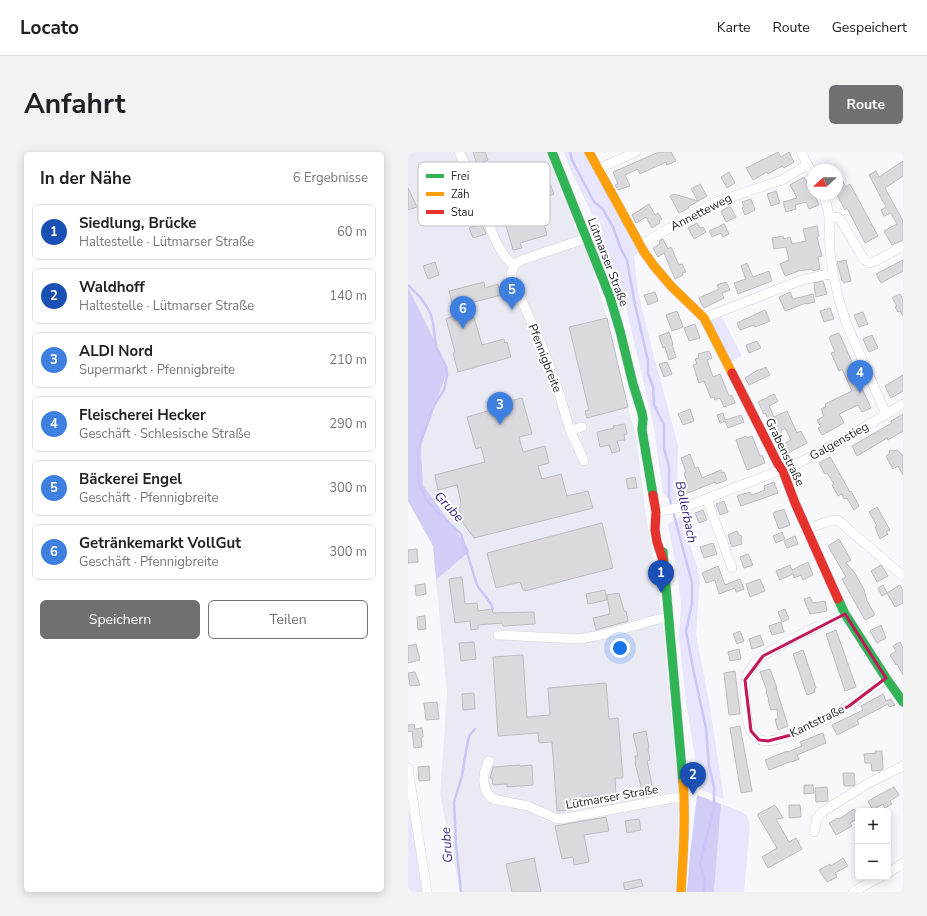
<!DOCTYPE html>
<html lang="de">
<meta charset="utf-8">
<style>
body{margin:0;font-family:"Nunito Sans",sans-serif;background:#f2f2f2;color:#202124}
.controls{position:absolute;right:12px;bottom:12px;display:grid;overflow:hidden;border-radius:6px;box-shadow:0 2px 10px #0003}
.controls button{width:36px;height:36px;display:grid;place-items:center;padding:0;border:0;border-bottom:1px solid #e0e0e0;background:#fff;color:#202124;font:20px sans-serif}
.compass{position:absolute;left:399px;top:12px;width:36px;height:36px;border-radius:50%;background:#fff;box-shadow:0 2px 10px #0003;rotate:249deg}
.you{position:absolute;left:212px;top:496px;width:14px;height:14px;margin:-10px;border:3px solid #fff;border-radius:50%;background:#1a73e8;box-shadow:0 0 0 6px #1a73e833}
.badge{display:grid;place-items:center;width:26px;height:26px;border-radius:50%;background:#707073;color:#fff;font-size:13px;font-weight:700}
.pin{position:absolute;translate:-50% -33px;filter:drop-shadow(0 1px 2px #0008)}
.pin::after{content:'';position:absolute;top:21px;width:14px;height:12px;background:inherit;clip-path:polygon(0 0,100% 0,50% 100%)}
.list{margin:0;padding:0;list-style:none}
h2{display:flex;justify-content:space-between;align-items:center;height:52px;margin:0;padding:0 16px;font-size:17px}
h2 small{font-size:13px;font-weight:400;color:#757577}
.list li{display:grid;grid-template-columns:26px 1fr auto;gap:12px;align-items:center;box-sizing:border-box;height:56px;margin:0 8px 8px;padding:0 8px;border:1px solid #e0e0e0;border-radius:6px}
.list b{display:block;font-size:15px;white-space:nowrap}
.list p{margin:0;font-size:13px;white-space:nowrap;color:#757577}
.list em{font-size:13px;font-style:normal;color:#757577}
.actions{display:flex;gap:8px;padding:12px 16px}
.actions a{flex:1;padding:9px 0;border:1px solid #707073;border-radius:6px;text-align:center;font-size:14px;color:#707073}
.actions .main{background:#707073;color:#fff}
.map{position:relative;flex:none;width:495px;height:740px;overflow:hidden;border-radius:6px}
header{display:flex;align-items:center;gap:24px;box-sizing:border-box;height:56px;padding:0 20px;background:#fff;border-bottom:1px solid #e0e0e0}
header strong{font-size:19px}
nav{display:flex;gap:22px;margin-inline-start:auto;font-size:14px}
.intro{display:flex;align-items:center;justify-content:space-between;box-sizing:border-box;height:96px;padding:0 24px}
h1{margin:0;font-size:28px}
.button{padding:10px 18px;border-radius:6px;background:#707073;color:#fff;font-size:14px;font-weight:700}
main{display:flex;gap:24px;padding:0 24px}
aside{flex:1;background:#fff;border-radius:6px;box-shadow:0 2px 10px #0003}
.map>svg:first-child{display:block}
.built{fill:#eaeaf5}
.green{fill:#e7e6fc}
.forest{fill:#d0cef6}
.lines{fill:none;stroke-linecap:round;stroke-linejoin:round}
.stream{stroke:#c9c6f8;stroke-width:2.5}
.building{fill:#dadade;stroke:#bcbcbf}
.street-casing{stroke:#d4d4d8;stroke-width:10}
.fast-casing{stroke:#d4d4d8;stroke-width:10}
.slow-casing{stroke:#d4d4d8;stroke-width:10}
.jam-casing{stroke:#d4d4d8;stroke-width:10}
.street{stroke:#fefeff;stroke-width:9}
.fast{stroke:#30b455;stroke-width:9}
.slow{stroke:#ff9f0a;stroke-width:9}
.jam{stroke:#e5322d;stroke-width:9}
.marked{fill:none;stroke:#c2185b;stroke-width:3;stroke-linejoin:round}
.labels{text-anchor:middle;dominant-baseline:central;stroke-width:4;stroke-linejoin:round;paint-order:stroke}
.street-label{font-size:12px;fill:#262629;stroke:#fff}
.water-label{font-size:13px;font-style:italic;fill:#351d7f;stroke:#fff}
.key{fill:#fff;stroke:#bebebf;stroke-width:1}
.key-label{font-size:11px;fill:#262629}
</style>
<header>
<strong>Locato</strong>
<nav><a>Karte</a><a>Route</a><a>Gespeichert</a></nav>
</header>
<div class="intro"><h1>Anfahrt</h1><a class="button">Route</a></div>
<main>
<aside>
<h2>In der Nähe<small>6 Ergebnisse</small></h2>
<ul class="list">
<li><span class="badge" style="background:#1a4fb4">1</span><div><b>Siedlung, Brücke</b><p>Haltestelle · Lütmarser Straße</p></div><em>60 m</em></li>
<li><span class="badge" style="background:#1a4fb4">2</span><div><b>Waldhoff</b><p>Haltestelle · Lütmarser Straße</p></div><em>140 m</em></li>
<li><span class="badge" style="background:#3f7fe0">3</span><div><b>ALDI Nord</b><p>Supermarkt · Pfennigbreite</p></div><em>210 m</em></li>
<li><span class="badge" style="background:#3f7fe0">4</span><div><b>Fleischerei Hecker</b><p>Geschäft · Schlesische Straße</p></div><em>290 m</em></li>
<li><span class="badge" style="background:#3f7fe0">5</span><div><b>Bäckerei Engel</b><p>Geschäft · Pfennigbreite</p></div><em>300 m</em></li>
<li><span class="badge" style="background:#3f7fe0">6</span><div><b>Getränkemarkt VollGut</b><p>Geschäft · Pfennigbreite</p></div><em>300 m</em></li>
</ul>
<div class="actions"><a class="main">Speichern</a><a>Teilen</a></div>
</aside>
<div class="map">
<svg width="495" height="740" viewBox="0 0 495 740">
<rect width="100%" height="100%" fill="#f8f8fc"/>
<path class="built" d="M0 0H138L165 70 183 110 199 166 222 263 228 283 238 363 254 462 271 646 268 740H52L32 643 39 541 28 428 62 399 15 333 13 294 40 216 0 135Z"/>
<path class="green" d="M156 0H179L230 100 226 104 230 140 244 197 270 293 269 339 271 350C263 351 260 347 255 341L245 271 217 151 206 116 186 66 163 19Z
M313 163 334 204 322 210 300 169Z
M274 363 292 427 288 483 301 549 316 647 292 637 278 550 271 484 273 452 270 427 260 372Z
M313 652 334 660 339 663 342 674 336 740H306Z
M0 657 14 709 17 740H0Z"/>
<path class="forest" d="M0 135 40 216 13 294 15 333 62 399 28 428 25 394 0 349Z
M289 643 313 652 306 740H279L282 702Z"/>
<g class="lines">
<path class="stream" d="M162 0 164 8 186 50 194 56 205 75 213 97 219 108 226 148 240 209V222L245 234 246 253 256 273V297L261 314V344L284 431V451L278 479 286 521 298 576 301 614 306 635V656L292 711 297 732 296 740
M0 133 12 145 19 155 23 163 25 171 28 195 38 215 39 223 36 238 25 255 10 298 11 331 17 346 30 361 53 382 69 433C74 442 82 447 85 457
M53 740 48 692 46 650 54 624 58 599 61 584 67 577"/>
</g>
<path class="building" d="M65 0H77L80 8 69 12Z
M251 0H263L268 9 259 13 258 10 232 22 230 17 217 23 222 34 210 38 207 33 210 32 205 20Z
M370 0 373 5 381 0 386 10 376 16 374 14 360 22 359 20 345 28 338 16Z
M495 9V24L477 36 495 69V88L484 93 476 79 489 72 483 61 476 64 473 58 478 55 461 23 468 19 471 25Z
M429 19 438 35 442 32 470 84 457 91 439 56 437 58 429 43Z
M321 20 327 31 319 36 313 25Z
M138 21 146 42 129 49 139 83 112 91 114 96 105 98 97 70 106 67 95 38Z
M396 25 406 42 411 53 401 57 398 50 387 53 388 57 378 60 375 50 389 46 382 33Z
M292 32 299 44 280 55 281 56 271 61 262 44 266 42 290 49 283 37Z
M0 36 9 55 0 58Z
M368 39 372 51 363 54 359 42Z
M343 47 347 58 337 63 334 56 336 55 334 50Z
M241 52 247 63 250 61 254 67 251 69 252 71 244 76 238 65 228 71 224 63Z
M322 54 328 65 318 70 313 59Z
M289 71 292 76 295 75 298 80 286 87 280 76Z
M74 72 78 82 65 86 61 76Z
M316 72 321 82 315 85 313 81 304 85 301 79Z
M409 74 411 84 409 85 414 104 410 105 412 117 405 119 404 117 398 118 390 119 377 124 372 112 381 108 378 95 366 97 364 86 375 84 376 87 382 85 384 92 398 89 395 77Z
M255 87 260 97 263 95 266 101V102L271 113 274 112 278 120 274 121 275 123 267 127 256 101 250 105 245 96 252 92 251 89Z
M438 108 443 129 436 131 435 129H434L429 110Z
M495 108V119L473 131 468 122Z
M27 110 31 123 20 127 15 114Z
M339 111 345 125 361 119 364 129 330 142 326 131 338 127 333 114Z
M415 129 419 142 408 145 406 135H407L406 131Z
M76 130 77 136 90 132 93 143 59 152 63 166 66 165 74 193 96 187 97 191 99 190 103 205 50 220 45 201 47 200 38 167 47 163 41 139Z
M318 130 322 138 314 141 316 146 296 156 294 153 291 146 311 137 309 133Z
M247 140 250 149 240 153 236 143Z
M382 140 385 147 405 142 407 150 398 152V151L377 159 371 145Z
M492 142 495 148V164L492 159 490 160 487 155 489 154 484 146Z
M422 156 426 167 416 170 412 159Z
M357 158 362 169 347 175 346 173 332 178 329 171Z
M269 159 275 175 264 179 258 163Z
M455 160 460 172 451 175 446 163Z
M199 166 220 255 179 266 177 259 181 258 161 175Z
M287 172 292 186 281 189 276 176Z
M261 180 265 192 264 193 268 205 261 208 257 195 255 196 251 184Z
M431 181 445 212 444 213 446 217H445L463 256 454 260 450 253 431 262 436 271 414 283 410 276 413 275 409 268 416 264 413 257 418 255 417 252 444 239 434 217 431 219 423 201 427 200 421 185Z
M464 183 470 196 461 200 455 187Z
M349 189 353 196 341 201 338 193Z
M301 199 304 206 299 208 305 225 312 222 321 244 324 243 327 251 316 255 312 246 307 248 306 245 303 246 296 229 291 231 285 213 289 212 287 207 291 206 290 202Z
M259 210 264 222 256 225 251 212Z
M358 215 362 223 341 233 337 226 350 218H352Z
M495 223V239L483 246 477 234Z
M366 242 370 249 361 254 366 265 379 259 389 281 393 279 399 291 376 303 372 294 383 288 377 276 373 278 374 280 369 282 368 280 366 281 362 274 364 273 357 261 356 262 350 250Z
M114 246 124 282 111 285 115 300 137 294 141 311 130 314 134 327 153 322 159 344 180 339 185 356 66 386 55 371 51 355H52V352L53 351 49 333 30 338 27 323 77 310 73 295 68 297 59 265 90 256 89 252Z
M282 257 286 269 275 273 270 262Z
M315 261 317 268 333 263 336 270 320 276 317 269 312 271 309 263Z
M495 262V279L480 288 479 286 449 304 444 294 484 271 483 269Z
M217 272 219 282 216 283 217 288 209 289 212 299 204 301 201 293 192 295 189 280 206 276 205 274Z
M339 284V286L344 284 352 304 354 303 357 311 339 318 328 288Z
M482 298 486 299 489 298 495 304V323L490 314 485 317 478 304 481 302Z
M282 302 287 316 290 315 294 326 313 318 314 321 316 320 319 328 308 332 307 330 275 343 273 336 280 333 276 321 278 320 273 306Z
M422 305 442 340 443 339 451 354 446 358 439 346 436 347 434 342 430 344 424 333 426 332 419 321 417 322 411 311Z
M227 325 229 336 220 337 218 327Z
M366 330 370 341 333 354 329 344 342 340 344 343 357 338 356 334Z
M316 349 320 360 312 363 308 352Z
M469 355 482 378 478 380 480 382 472 387 467 375 469 374 461 360Z
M376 357 382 373 371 377 365 361Z
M295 358 299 368 291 371 287 361Z
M194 371 205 416 117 439V438H115L112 430 88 436 79 401Z
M329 379 331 383 334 384 333 388 334 392 324 395 320 383Z
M374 380 377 387 368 391 365 384Z
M387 384 390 392 379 396 376 389Z
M431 387 443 408 438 411 446 420 457 439 456 440 459 447H458L467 463 457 468 434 427 438 425 420 394Z
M305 391 309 402 296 406 292 395Z
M9 397 10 410 0 411V398Z
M340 402 345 413 336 416 332 405Z
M400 410 405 423 395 428 393 423 386 426 385 422 372 428 368 419 382 413 384 418Z
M473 413 480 424 469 430 463 419Z
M310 414 317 433 332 427 336 437 328 440 327 436 311 442 307 428 298 431 294 421Z
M54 425 57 452 69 451 70 459 84 457 85 461 126 460 127 472 95 474 94 471 70 473V477L63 478 62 469 47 471 41 427Z
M352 427 357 439 342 445 338 432Z
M17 432 18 442 8 444 7 433Z
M475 433 479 441 492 433 495 439V451L487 455 479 441 474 444 470 436Z
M197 438 199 448 180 452 178 442Z
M211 441 216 459H218L220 469 188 478 185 466 202 462 199 443Z
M402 445 405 451 417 449 419 459 402 462 396 447Z
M377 457 381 467 374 470 370 460Z
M17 464 18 477 10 478 9 465Z
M373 470 376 480 364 483 361 474Z
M473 473 478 486 469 491 462 479Z
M428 478 448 535 437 539 418 482Z
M332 479 336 489 329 492 325 482Z
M352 483 356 493 344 497 341 487Z
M66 490 68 507 53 509 51 491Z
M492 490 495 496V523L489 512 488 513 482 503 488 499 485 494Z
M8 492 12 508 0 511V494Z
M331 497 333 507 322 509 320 500Z
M395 498 408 536 406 537 407 540 399 543 385 502Z
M115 503 119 565 142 563 140 536 198 531 201 567 210 566 215 626H207L208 642 163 646 164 658 149 659 144 590 131 591 130 581 90 584 85 505Z
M362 517 369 536H368L380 574 370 578 367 567H370L369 557 363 558 360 548H361L358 540 359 539 352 520Z
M327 519 332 562 321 563 316 521Z
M7 520 12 533 2 534 0 521Z
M66 541 67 557 55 558 54 542Z
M475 542 478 549 483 547 487 553 481 555 480 552 465 560 449 568 451 572 429 583 424 573 455 558 453 554Z
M29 550 31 567 18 568 16 551Z
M6 572 7 577 14 576 15 585 13 586 14 595 6 596 4 579 0 580V573Z
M332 574 344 639 333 641 322 576Z
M238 579 241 596 240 597 242 608 239 609 245 637 234 639 227 611H228L227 604H230L225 582Z
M415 581 418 591 389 603 391 607 384 610V609L361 618 357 608 379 599 380 600 394 594 392 590Z
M467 599H474L475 617 474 618 464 619 463 611H457L456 602 468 601Z
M112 613V614L124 613 125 633 99 635V632L85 633 84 626H82L85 615Z
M21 614 22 628 11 629 10 615Z
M435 621H446L447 633 444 634H436Z
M396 633H405L406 641 396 642Z
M419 635 420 649 408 650 407 636Z
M486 635 491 643 482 649 484 652 477 656 475 652 465 658 460 649Z
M367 653 375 666 368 667 381 690 388 686 394 697 360 716 354 705 369 696 350 664V662Z
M381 653H392L393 665 381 666Z
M446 657 450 663V666L442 671 444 674 428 683 421 671 430 666 431 667Z
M198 665 201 679 176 683 181 710 166 713 165 705 154 707 147 674Z
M231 667 233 678 219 681 217 669Z
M126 706 133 740H104L98 712Z
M435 706 440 714 427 721 429 725 419 730 411 718 422 712 423 714Z
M233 727 235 734 217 738 215 731Z"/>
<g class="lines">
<defs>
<path id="street" d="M51 0C57 12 63 24 68 36 78 59 85 98 106 113L114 108 179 86
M393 0 405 23
M190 17 228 0
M415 42 419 54 421 65 422 100 425 121 431 148 439 173 478 262
M421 65H428L432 67 455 106 461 111 468 109 495 94
M232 93 308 50 374 28 399 13
M106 113 103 122 105 129 135 196 151 241 162 278 174 275
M296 166 394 128 425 121
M162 278 176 309
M299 347 324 416
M248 360 280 354 367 320 375 319 433 289 495 252
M398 377 424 368 431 369 495 424
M437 462C429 466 420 469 412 473 399 479 386 486 374 492 364 498 354 503 347 511 335 524 336 540 338 557 339 567 341 584 353 588 370 594 426 564 441 553 454 545 466 535 478 526
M90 483 172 487 197 482 254 466H260
M81 609C74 622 73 637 85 647L120 654 147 666 153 667 265 646H276
M0 616 19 740
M406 680 409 666 414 660 459 632 495 614
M480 721 495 711
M445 740 472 725"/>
<path id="fast" d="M144 0 202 145 212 179 225 232 234 261 235 267 234 278 245 343
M255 400 275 630
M430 447 437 462 478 526 495 550"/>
<path id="slow" d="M181 0 236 100 246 114 263 134 296 166 324 221
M273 740C275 703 278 667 275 630"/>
<path id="jam" d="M324 221 370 312 375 319 387 351 430 447
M245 343 248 360 247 378 249 390 255 408"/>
</defs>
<use href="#street" class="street-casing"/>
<use href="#fast" class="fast-casing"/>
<use href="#slow" class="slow-casing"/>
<use href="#jam" class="jam-casing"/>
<use href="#street" class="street"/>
<use href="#fast" class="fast"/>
<use href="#slow" class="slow"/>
<use href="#jam" class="jam"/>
</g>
<path class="marked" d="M437 462 478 526 441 554 387 582 360 589 351 588 343 579 337 528 355 504Z"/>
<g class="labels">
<g class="street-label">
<text transform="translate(293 60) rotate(-27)">Annetteweg</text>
<text transform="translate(200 110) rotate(69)">Lütmarser Straße</text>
<text transform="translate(137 206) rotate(69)">Pfennigbreite</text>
<text transform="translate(431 289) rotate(-29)">Galgenstieg</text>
<text transform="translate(377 300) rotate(64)">Grabenstraße</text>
<text transform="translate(409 569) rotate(-26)">Kantstraße</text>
<text transform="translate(204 645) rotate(-10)">Lütmarser Straße</text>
</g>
<g class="water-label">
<text transform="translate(41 355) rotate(47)">Grube</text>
<text transform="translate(278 360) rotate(78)">Bollerbach</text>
<text transform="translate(39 693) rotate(-94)">Grube</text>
</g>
</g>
<rect x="10" y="10" width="132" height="64" rx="6" class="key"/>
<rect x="18" y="22" width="18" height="4" fill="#30b455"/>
<rect x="18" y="40" width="18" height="4" fill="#ff9f0a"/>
<rect x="18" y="58" width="18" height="4" fill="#e5322d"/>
<g class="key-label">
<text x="43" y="28">Frei</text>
<text x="43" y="46">Zäh</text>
<text x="43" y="64">Stau</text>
</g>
</svg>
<div class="controls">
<button>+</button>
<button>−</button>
</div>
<svg class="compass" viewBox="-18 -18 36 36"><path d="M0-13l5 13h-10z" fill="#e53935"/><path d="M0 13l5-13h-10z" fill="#757577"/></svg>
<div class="you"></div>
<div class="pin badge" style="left:253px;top:441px;background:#1a4fb4">1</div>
<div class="pin badge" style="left:285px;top:643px;background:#1a4fb4">2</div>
<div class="pin badge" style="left:92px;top:273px;background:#3f7fe0">3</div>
<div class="pin badge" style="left:452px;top:241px;background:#3f7fe0">4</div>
<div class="pin badge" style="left:104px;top:158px;background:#3f7fe0">5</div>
<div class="pin badge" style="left:55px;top:177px;background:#3f7fe0">6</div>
</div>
</main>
